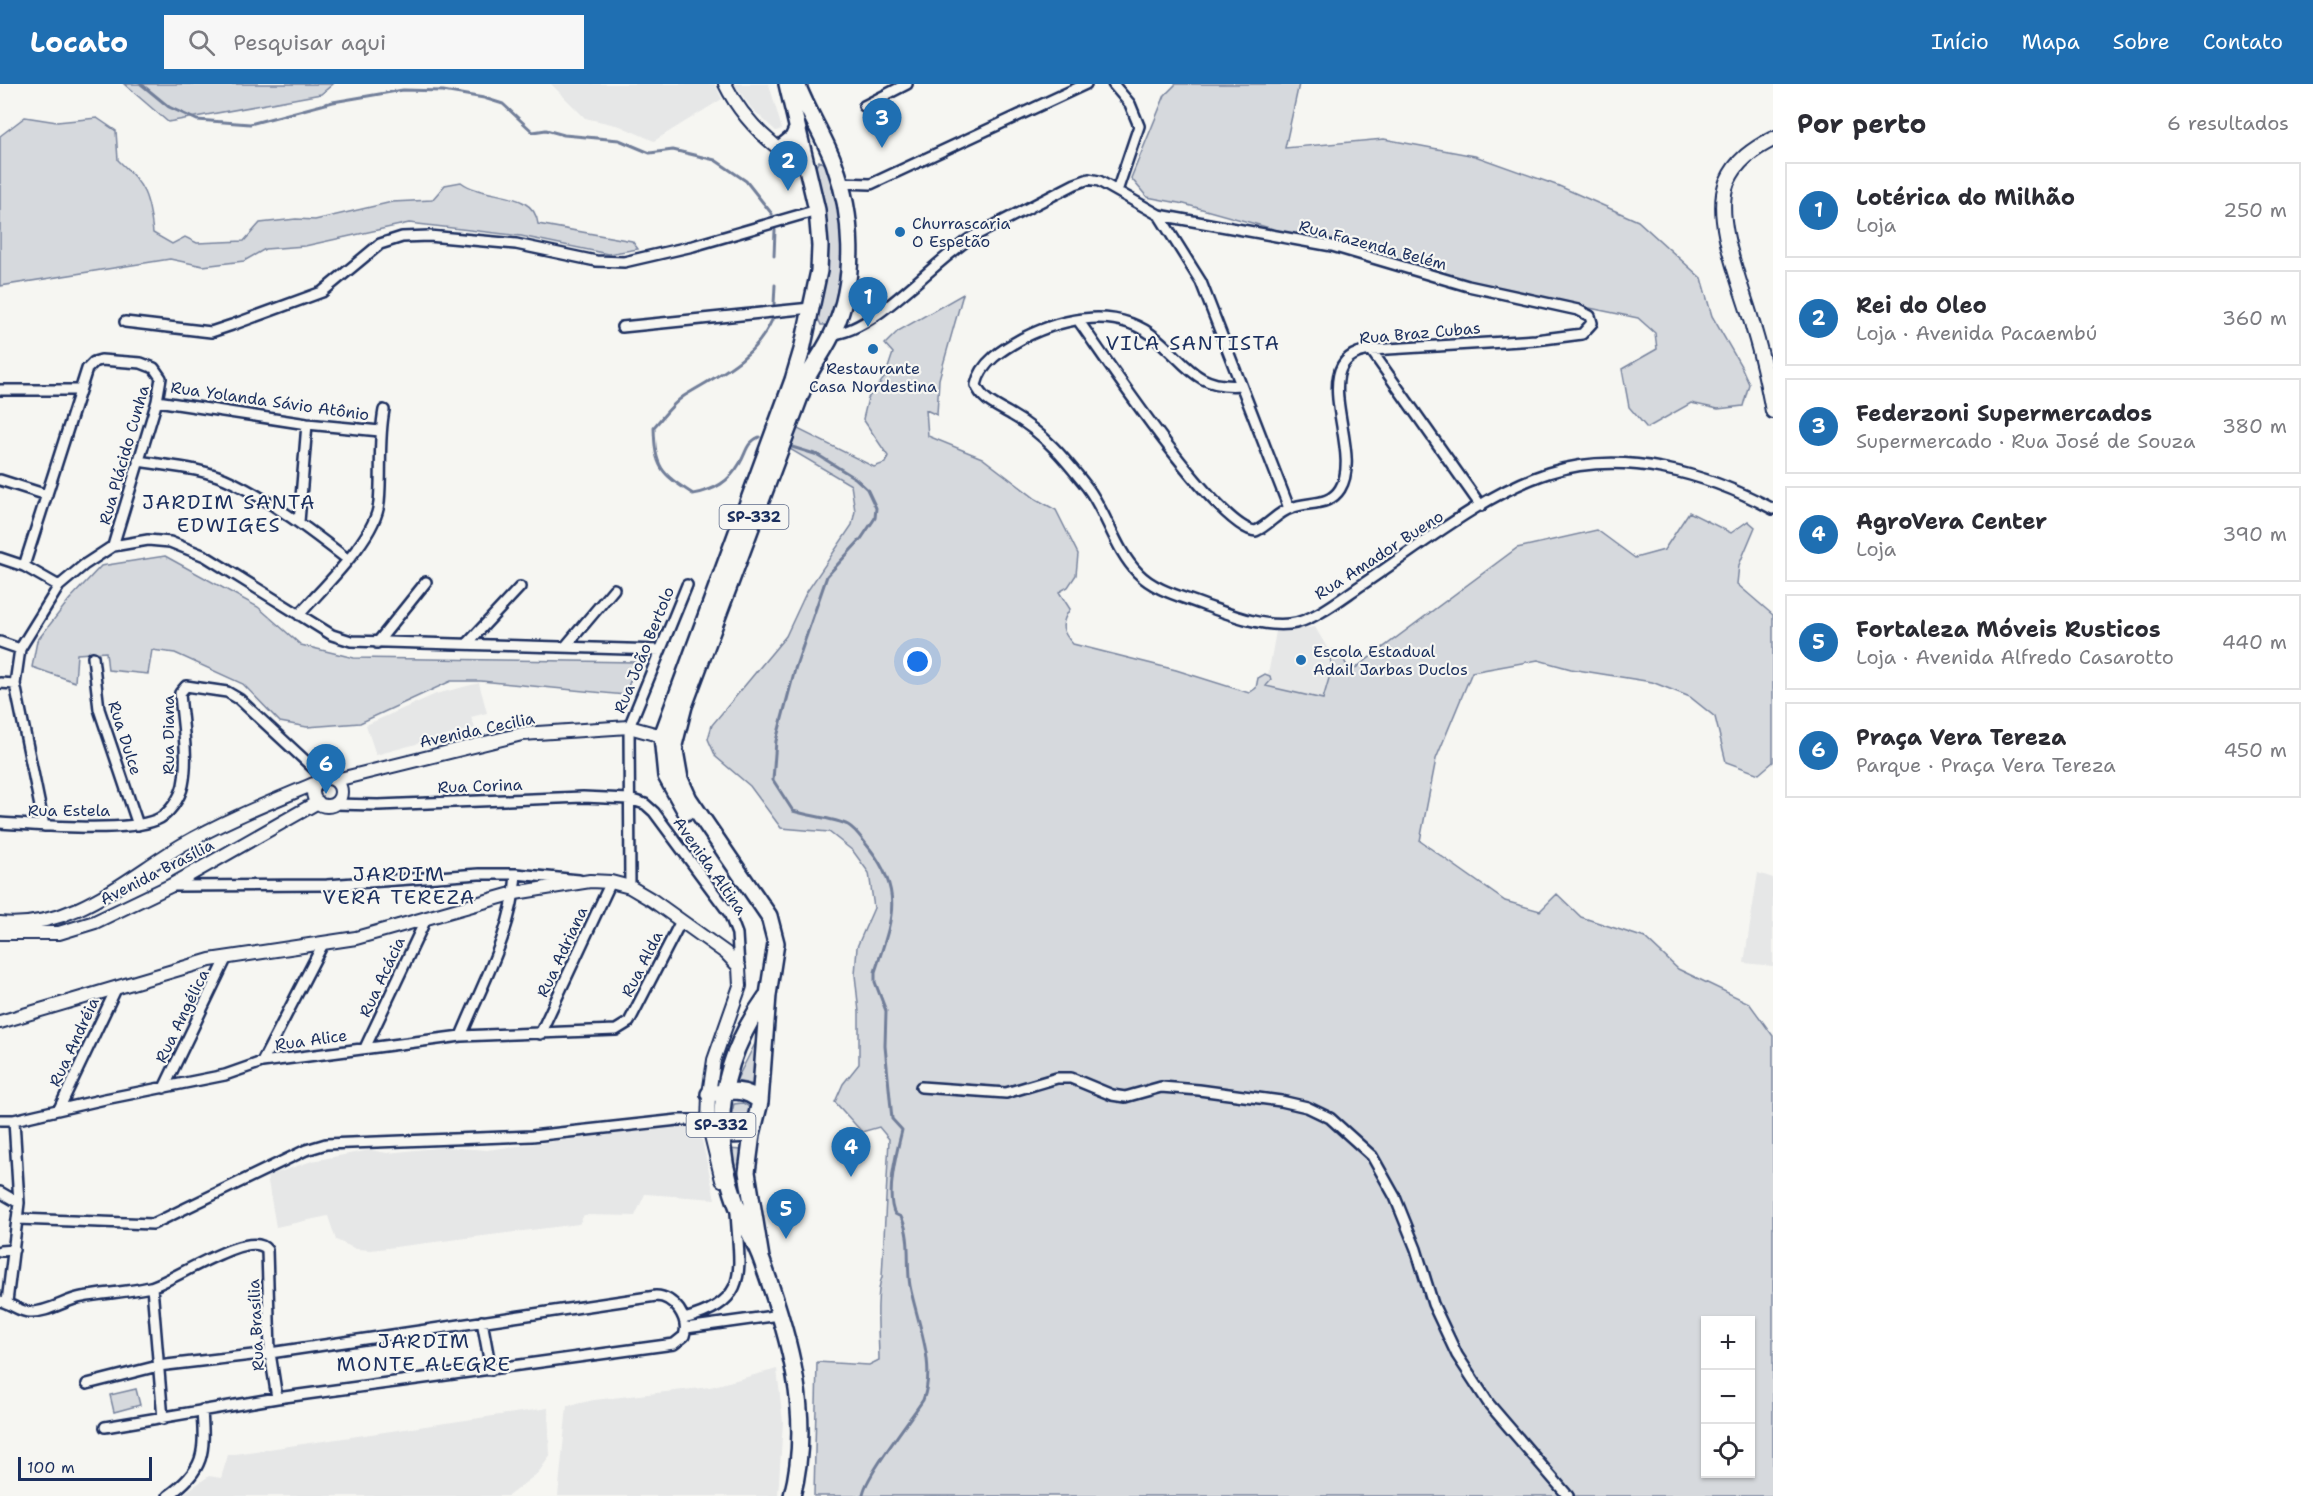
<!DOCTYPE html>
<html lang="pt">
<meta charset="utf-8">
<style>
body{margin:0;font-family:"Shantell Sans",sans-serif;background:#f7f7f7;color:#2b2b33}
.controls{position:absolute;right:18px;bottom:18px;display:grid;overflow:hidden;border-radius:0px;box-shadow:0 2px 4px #0004}
.controls button{width:54px;height:54px;display:grid;place-items:center;padding:0;border:0;border-bottom:2px solid #e1e1e2;background:#fff;color:#2b2b33;font:30px sans-serif}
.scale{position:absolute;left:18px;bottom:15px;width:134px;box-sizing:border-box;padding-left:6px;border:3px solid #1b2f5e;border-top:0;font-size:16px;line-height:21px;white-space:nowrap;color:#1b2f5e;-webkit-text-stroke:4px #f6f6f2;paint-order:stroke}
.you{position:absolute;left:918px;top:578px;width:21px;height:21px;margin:-15px;border:4px solid #fff;border-radius:50%;background:#1a73e8;box-shadow:0 0 0 9px #1a73e833}
.badge{display:grid;place-items:center;width:39px;height:39px;border-radius:50%;background:#1f6fb2;color:#fff;font-size:20px;font-weight:700}
.pin{position:absolute;translate:-50% -50px;filter:drop-shadow(0 2px 3px #0008)}
.pin::after{content:'';position:absolute;top:32px;width:21px;height:18px;background:inherit;clip-path:polygon(0 0,100% 0,50% 100%)}
.list{margin:0;padding:0;list-style:none}
h2{display:flex;justify-content:space-between;align-items:center;height:78px;margin:0;padding:0 24px;font-size:26px}
h2 small{font-size:20px;font-weight:400;color:#7c7c81}
.list li{display:grid;grid-template-columns:39px 1fr auto;gap:18px;align-items:center;box-sizing:border-box;height:96px;margin:0 12px 12px;padding:0 12px;border:2px solid #e1e1e2;border-radius:0px}
.list b{display:block;font-size:22px;white-space:nowrap}
.list p{margin:0;font-size:20px;white-space:nowrap;color:#7c7c81}
.list em{font-size:20px;font-style:normal;color:#7c7c81}
.icon{flex:none;width:33px;height:33px;fill:none;stroke:currentColor;stroke-width:2;stroke-linecap:round;stroke-linejoin:round}
.map{position:relative;flex:none;width:1773px;height:1412px;overflow:hidden}
header{display:flex;align-items:center;gap:36px;box-sizing:border-box;height:84px;padding:0 30px;background:#1f6fb2;color:#fff}
header strong{font-size:28px}
nav{display:flex;gap:33px;margin-inline-start:auto;font-size:21px}
.search{width:420px;height:54px;background:#f7f7f7;display:flex;align-items:center;gap:15px;box-sizing:border-box;padding:0 21px;border-radius:0px;color:#7c7c81;font-size:22px}
main{display:flex}
aside{flex:1;background:#fff}
.map>svg:first-child{display:block}
.built{fill:#e6e7e7}
.green{fill:#d6d9dd;stroke:#78849e;stroke-width:1.5;fill-rule:evenodd}
.lines{fill:none;stroke-linecap:round;stroke-linejoin:round}
.stream{stroke:#717e99;stroke-width:3}
.minor-casing{stroke:#1b2f5e;stroke-width:14}
.tertiary-casing{stroke:#1b2f5e;stroke-width:16}
.secondary-casing{stroke:#1b2f5e;stroke-width:18}
.primary-casing{stroke:#1b2f5e;stroke-width:20}
.minor{stroke:#f6f6f2;stroke-width:9}
.tertiary{stroke:#f6f6f2;stroke-width:12}
.secondary{stroke:#f6f6f2;stroke-width:14}
.primary{stroke:#f6f6f2;stroke-width:15}
.poi-dot{fill:#1f6fb2;stroke:#f6f6f2;stroke-width:2}
.labels{text-anchor:middle;dominant-baseline:central;stroke-width:4.5;stroke-linejoin:round;paint-order:stroke}
.shield{fill:#f6f6f2;stroke:#5d6b8a;stroke-width:1.5}
.shield-label{font-size:15px;font-weight:bold;fill:#1b2f5e}
.poi-label{font-size:16px;fill:#1b2f5e;stroke:#f6f6f2;text-anchor:start}
.street-label{font-size:16px;fill:#1b2f5e;stroke:#f6f6f2}
.quarter-label{font-size:20px;letter-spacing:1.5px;fill:#1b2f5e;stroke:#f6f6f2}
</style>
<header>
<strong>Locato</strong>
<div class="search"><svg class="icon" aria-label="search" viewBox="0 0 24 24"><circle cx="10" cy="10" r="6"/><path d="M15 15l6 6"/></svg>Pesquisar aqui</div>
<nav><a>Início</a><a>Mapa</a><a>Sobre</a><a>Contato</a></nav>
</header>
<main>
<div class="map">
<svg width="1773" height="1412" viewBox="0 0 1773 1412">
<rect width="100%" height="100%" fill="#f6f6f2"/>
<filter id="ink" filterUnits="userSpaceOnUse"><feTurbulence type="fractalNoise" baseFrequency=".0167" numOctaves="2"/><feDisplacementMap in="SourceGraphic" scale="12" xChannelSelector="R" yChannelSelector="G"/><feConvolveMatrix kernelMatrix="1 2 1 2 8 2 1 2 1" color-interpolation-filters="sRGB"/></filter>
<g filter="url(#ink)">
<path class="built" d="M551 0H715L722 15 654 57 620 42 585 34Z
M734 0H769L782 45 776 47 752 25Z
M1315 543 1329 567 1332 584 1324 616 1266 602 1276 547Z
M479 599 487 629 471 633 475 644 376 671 366 641 436 610Z
M1758 789 1773 794V882L1744 879Z
M698 1038 715 1115 645 1110 635 1132 584 1131 579 1140 371 1166 356 1165 336 1156 328 1132 276 1143 267 1092 312 1077 370 1066 387 1069 445 1063 487 1066Z
M777 1285 783 1338 778 1412H558L567 1322 594 1316 710 1303Z
M548 1324 550 1372 538 1389 508 1412H180L209 1392 221 1394 228 1371Z"/>
<path class="green" d="M124 0H333L321 10 168 38Z
M1176 0H1299L1285 64 1384 55 1475 72 1559 102 1638 137 1701 194 1712 232 1741 282 1749 300 1743 322 1718 325 1691 319 1647 344 1629 323 1622 285 1657 265 1655 249 1638 234 1463 198 1184 120 1147 113 1131 94 1165 11Z
M25 33 57 38 97 34 116 47 118 76C145 101 149 112 153 149L172 160 185 153 197 159 244 157 260 139 296 135 315 136 392 118 432 116 445 101 461 98C485 116 534 105 538 140L632 157 638 165 608 170 521 152 409 139 305 162 265 165 244 177 203 182 170 175 0 202V52Z
M819 77 827 81C847 131 844 185 831 237L827 241H821L816 230C832 172 832 142 814 85Z
M963 210 939 295 937 331 926 326 928 352 982 374 1036 415 1056 426 1078 470 1076 491 1068 503 1059 508 1070 525C1060 540 1061 547 1073 560L1176 586 1249 609 1256 604 1258 594 1265 590 1270 592 1271 596 1266 602 1323 615 1332 584 1329 567 1335 566 1340 568 1350 588 1517 464 1597 446 1635 474 1664 466 1689 428 1731 449 1748 437 1755 443 1739 481 1737 500 1773 531V678L1759 690 1726 678 1715 633 1690 613 1652 598 1571 585 1538 576 1472 588 1436 675 1420 757 1505 817 1540 827 1557 810 1581 833 1645 854 1678 885 1749 919 1773 952V1412H814L817 1278 869 1281 879 1276C879 1256 875 1209 882 1193L889 1055 879 1043 862 1048 835 1018 843 1000 859 980V928L855 891 857 863 874 824 869 789 853 767 829 748 781 744 750 702 716 673 708 655 712 641 786 552 806 509 852 441 855 427 851 401 788 364 794 343 874 383 885 379 888 372 863 335 868 314 885 293 893 269 885 260 898 247ZM1706 1236H1750V1390H1706Z
M165 472 258 523 301 561 354 574 637 578 625 611 481 597H451L360 639 307 643 280 638 243 600 175 569 152 566 148 590 108 586 106 568 77 570 75 598 32 583 37 557 69 516 101 482Z
M759 952 756 1001 736 997Z
M743 1019 748 1022 751 1030 745 1043 735 1045 729 1039 734 1020Z
M728 1065 741 1066 740 1086 749 1139Z
M136 1305 140 1321 114 1328 110 1311Z"/>
<g class="lines">
<path class="stream" d="M141 0 169 23 197 36 250 40 333 18 403 6 443 7 484 14 503 20 533 48 546 46 564 51 619 56 650 69 673 66 715 76 746 97 772 130
M774 172 775 146
M774 220 775 201
M759 353C746 359 747 367 740 379 729 398 715 406 693 410 660 389 655 384 654 343 663 333 672 320 684 312 718 291 754 276 772 236
M792 363 818 371 855 394 867 405 876 424 875 434 861 455 827 492 795 585 776 657 773 696 793 727C808 732 834 734 848 741 857 746 863 757 870 765 905 810 891 838 875 888V898L886 927 885 962 892 1035 902 1046C897 1066 885 1113 895 1130L901 1133C912 1154 906 1179 910 1202 917 1238 937 1281 923 1316 912 1333 862 1397 863 1412"/>
<defs>
<path id="minor" d="M1113 0 1130 20 1139 42 1117 107
M864 22 907 0
M840 99 871 100 1086 0
M1078 236C1104 272 1218 446 1256 447 1269 441 1278 428 1291 424 1308 417 1329 423 1340 405 1365 366 1302 273 1371 266L1536 256 1582 250 1592 239 1590 232 1578 226 1468 202 1332 162 1159 131
M125 238 211 248 232 241 322 208 380 160 402 153 429 152 516 160 596 177 624 178 693 162 817 126
M622 243 811 224
M832 250C875 248 936 174 974 152L1075 100 1089 95 1099 97 1159 131 1201 198 1289 424
M1371 266 1481 422
M1241 301C1196 305 1187 280 1157 255 1118 222 1065 233 1023 254 1003 265 981 278 976 301 982 317 999 323 1012 331 1044 349 1065 375 1087 403 1107 429 1115 466 1138 489 1155 507 1184 513 1206 522 1232 531 1261 543 1290 540 1312 538 1342 514 1360 502 1416 465 1485 409 1548 389 1623 365 1706 389 1773 425
M0 306H79
M157 317 307 340 380 347
M138 377C169 382 204 384 232 398 273 418 311 447 347 475
M0 396 47 411
M299 438 307 340
M0 474 24 482 59 502
M24 482 87 285 94 278 101 276 141 279 154 284 161 294 157 317 113 462
M299 531C322 504 376 454 379 419 382 388 378 357 384 326
M0 558 20 565
M377 559 426 498
M467 560 520 503
M565 563 614 505
M93 573 99 625 138 741
M0 599 15 600
M333 720 378 721 583 713 629 715 645 720 654 728 729 829 737 850 739 883
M0 739C36 741 125 749 156 736 169 731 180 714 183 701 189 671 182 639 180 609L186 602 227 608 239 615 324 694
M44 742 15 600 20 565 59 502 84 481 113 462 148 456 170 458 205 472 332 551 351 557 660 566
M170 802 327 801 479 790H516L579 796
M630 803 629 643 687 501
M540 950 611 798
M461 952C482 901 513 846 516 790
M365 964 426 835
M262 978 323 860
M921 1003 1006 1009 1057 994H1071L1112 1011 1125 1013 1161 1003 1199 1006 1281 1017 1307 1023 1330 1034 1372 1072 1395 1113 1416 1165 1433 1220 1457 1271 1489 1320 1568 1412
M164 1004 227 873
M59 1025 116 905
M0 1036H14L105 1015 225 991 262 978 461 952 616 946 629 938 681 837
M0 1108 19 1119
M18 1135 153 1140 306 1066 326 1060 532 1052 678 1036H700L708 1039
M0 1167 14 1166
M152 1203 163 1335
M0 1217C11 1219 19 1228 30 1228 47 1229 65 1216 82 1213 105 1209 128 1208 150 1203 172 1198 251 1143 267 1166L270 1269 277 1314
M7 1218 19 1119 14 1036
M684 1235C752 1217 739 1186 736 1128
M482 1237 491 1286
M686 1244 780 1231
M87 1300 158 1282 270 1269 656 1212C674 1212 690 1235 684 1252L674 1260 277 1314 105 1343
M168 1412C205 1385 205 1370 202 1326"/>
<path id="tertiary" d="M725 0C742 35 773 63 805 83
M313 708a14 14 0 1 1 28 0a14 14 0 1 1-28 0Z
M336 696 522 650 629 643 662 652
M0 839C72 846 124 796 182 761 225 736 271 718 316 699
M0 849H59L95 838 170 802 318 718
M0 938 210 876 356 854 515 809 590 797 611 798 630 803 652 816 726 869 739 883 740 902 714 976 709 1010 708 1039 722 1096"/>
<path id="secondary" d="M1773 55C1753 65 1736 77 1727 98 1712 137 1744 207 1754 246 1762 272 1768 300 1773 327"/>
<path id="primary" d="M783 62 793 54 797 45
M686 728 666 692 662 652 793 296 802 266 819 187 820 162 817 126 787 0
M766 913C720 977 709 1045 736 1119 743 1139 755 1157 762 1177 789 1252 813 1332 792 1412
M709 1010C727 1007 746 1003 760 1018
M708 1039 728 1051 752 1050
M761 1174 747 1088 752 1050 760 1018 768 911 776 859 769 832 689 715 680 695 674 661 684 622 807 294C815 278 827 263 834 246 857 196 853 130 834 79 824 52 807 27 797 0"/>
</defs>
<use href="#minor" class="minor-casing"/>
<use href="#tertiary" class="tertiary-casing"/>
<use href="#secondary" class="secondary-casing"/>
<use href="#primary" class="primary-casing"/>
<use href="#minor" class="minor"/>
<use href="#tertiary" class="tertiary"/>
<use href="#secondary" class="secondary"/>
<use href="#primary" class="primary"/>
</g>
</g>
<g class="poi-dot">
<circle cx="900" cy="148" r="6"/>
<circle cx="873" cy="265" r="6"/>
<circle cx="1301" cy="576" r="6"/>
</g>
<g class="labels">
<g class="shield">
<rect x="719.5" y="421" width="69" height="24" rx="4.5"/>
<rect x="686.5" y="1029" width="69" height="24" rx="4.5"/>
</g>
<g class="shield-label">
<text x="754" y="433">SP-332</text>
<text x="721" y="1041">SP-332</text>
</g>
<g class="poi-label">
<text x="912" y="139">Churrascaria<tspan x="912" dy="18">O Espetão</tspan></text>
<text x="873" y="284" text-anchor="middle">Restaurante<tspan x="873" dy="18">Casa Nordestina</tspan></text>
<text x="1313" y="567">Escola Estadual<tspan x="1313" dy="18">Adail Jarbas Duclos</tspan></text>
</g>
<g class="street-label">
<text transform="translate(1373 161) rotate(15)">Rua Fazenda Belém</text>
<text transform="translate(1420 249) rotate(-5)">Rua Braz Cubas</text>
<text transform="translate(270 317) rotate(8)">Rua Yolanda Sávio Atônio</text>
<text transform="translate(124 371) rotate(-74)">Rua Plácido Cunha</text>
<text transform="translate(1379 471) rotate(-33)">Rua Amador Bueno</text>
<text transform="translate(644 566) rotate(-68)">Rua João Bertolo</text>
<text transform="translate(477 646) rotate(-12)">Avenida Cecilia</text>
<text transform="translate(168 651) rotate(-90)">Rua Diana</text>
<text transform="translate(125 654) rotate(72)">Rua Dulce</text>
<text transform="translate(480 702) rotate(-2)">Rua Corina</text>
<text x="69" y="726">Rua Estela</text>
<text transform="translate(710 782) rotate(55)">Avenida Altina</text>
<text transform="translate(157 788) rotate(-27)">Avenida Brasília</text>
<text transform="translate(562 868) rotate(-65)">Rua Adriana</text>
<text transform="translate(642 880) rotate(-63)">Rua Alda</text>
<text transform="translate(382 893) rotate(-65)">Rua Acácia</text>
<text transform="translate(182 932) rotate(-64)">Rua Angélica</text>
<text transform="translate(311 956) rotate(-8)">Rua Alice</text>
<text transform="translate(74 958) rotate(-65)">Rua Andréia</text>
<text transform="translate(256 1241) rotate(-93)">Rua Brasília</text>
</g>
<g class="quarter-label">
<text x="1193" y="259">VILA SANTISTA</text>
<text x="229" y="418">JARDIM SANTA<tspan x="229" dy="23">EDWIGES</tspan></text>
<text x="399" y="790">JARDIM<tspan x="399" dy="23">VERA TEREZA</tspan></text>
<text x="424" y="1257">JARDIM<tspan x="424" dy="23">MONTE ALEGRE</tspan></text>
</g>
</g>
</svg>
<div class="controls">
<button>+</button>
<button>−</button>
<button><svg class="icon" aria-label="locate" viewBox="0 0 24 24"><circle cx="12" cy="12" r="6"/><path d="M12 2v4M12 18v4M2 12h4M18 12h4"/></svg></button>
</div>
<div class="scale">100 m</div>
<div class="you"></div>
<div class="pin badge" style="left:868px;top:243px">1</div>
<div class="pin badge" style="left:788px;top:107px">2</div>
<div class="pin badge" style="left:882px;top:64px">3</div>
<div class="pin badge" style="left:851px;top:1093px">4</div>
<div class="pin badge" style="left:786px;top:1155px">5</div>
<div class="pin badge" style="left:326px;top:710px">6</div>
</div>
<aside>
<h2>Por perto<small>6 resultados</small></h2>
<ul class="list">
<li><span class="badge">1</span><div><b>Lotérica do Milhão</b><p>Loja</p></div><em>250 m</em></li>
<li><span class="badge">2</span><div><b>Rei do Oleo</b><p>Loja · Avenida Pacaembú</p></div><em>360 m</em></li>
<li><span class="badge">3</span><div><b>Federzoni Supermercados</b><p>Supermercado · Rua José de Souza</p></div><em>380 m</em></li>
<li><span class="badge">4</span><div><b>AgroVera Center</b><p>Loja</p></div><em>390 m</em></li>
<li><span class="badge">5</span><div><b>Fortaleza Móveis Rusticos</b><p>Loja · Avenida Alfredo Casarotto</p></div><em>440 m</em></li>
<li><span class="badge">6</span><div><b>Praça Vera Tereza</b><p>Parque · Praça Vera Tereza</p></div><em>450 m</em></li>
</ul>
</aside>
</main>
